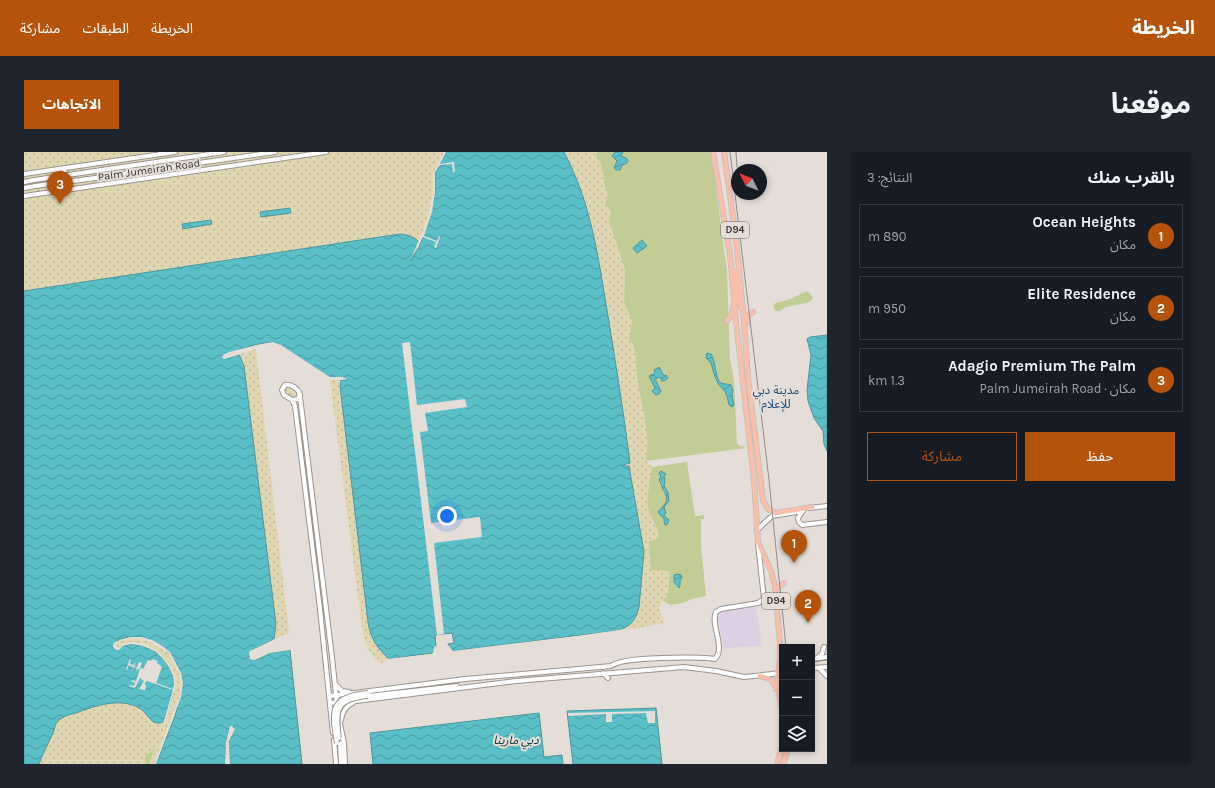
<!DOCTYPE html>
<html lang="ar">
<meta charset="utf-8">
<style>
body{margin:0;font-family:Karla,"Noto Sans Arabic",sans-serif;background:#20242c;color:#f1f3f6;direction:rtl}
.controls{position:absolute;right:12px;bottom:12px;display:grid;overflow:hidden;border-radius:0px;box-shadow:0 2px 6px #0003}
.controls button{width:36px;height:36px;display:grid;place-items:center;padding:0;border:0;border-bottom:1px solid #363941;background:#171b24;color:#f1f3f6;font:20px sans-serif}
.compass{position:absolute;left:707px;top:12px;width:36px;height:36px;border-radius:50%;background:#171b24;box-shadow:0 2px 6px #0003;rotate:312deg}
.you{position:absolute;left:423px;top:364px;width:14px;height:14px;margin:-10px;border:3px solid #fff;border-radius:50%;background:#1a73e8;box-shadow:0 0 0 6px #1a73e833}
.badge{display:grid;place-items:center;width:26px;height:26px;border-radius:50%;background:#b45309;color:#fff;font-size:13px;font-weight:700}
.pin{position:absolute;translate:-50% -33px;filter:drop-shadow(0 1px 2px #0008)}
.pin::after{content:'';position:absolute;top:21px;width:14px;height:12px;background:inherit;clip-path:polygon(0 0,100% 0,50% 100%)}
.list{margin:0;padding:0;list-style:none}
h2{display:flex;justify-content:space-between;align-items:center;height:52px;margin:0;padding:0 16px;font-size:17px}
h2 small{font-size:13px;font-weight:400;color:#9ea1a6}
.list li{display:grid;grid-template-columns:26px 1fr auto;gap:12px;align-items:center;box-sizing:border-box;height:64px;margin:0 8px 8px;padding:0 8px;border:1px solid #363941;border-radius:0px}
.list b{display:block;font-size:15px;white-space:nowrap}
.list p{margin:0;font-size:13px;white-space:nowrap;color:#9ea1a6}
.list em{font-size:13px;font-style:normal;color:#9ea1a6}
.actions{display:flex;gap:8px;padding:12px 16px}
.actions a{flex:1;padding:9px 0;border:1px solid #b45309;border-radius:0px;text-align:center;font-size:14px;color:#b45309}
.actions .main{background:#b45309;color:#fff}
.icon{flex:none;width:22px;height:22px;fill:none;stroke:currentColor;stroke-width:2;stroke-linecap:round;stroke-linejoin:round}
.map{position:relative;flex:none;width:803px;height:612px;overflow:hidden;direction:ltr;border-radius:0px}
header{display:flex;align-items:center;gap:24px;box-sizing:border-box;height:56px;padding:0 20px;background:#b45309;color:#fff}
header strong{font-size:19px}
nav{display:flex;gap:22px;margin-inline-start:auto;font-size:14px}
.intro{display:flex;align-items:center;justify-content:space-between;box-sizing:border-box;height:96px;padding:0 24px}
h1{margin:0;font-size:28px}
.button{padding:10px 18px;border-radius:0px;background:#b45309;color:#fff;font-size:14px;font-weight:700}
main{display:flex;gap:24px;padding:0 24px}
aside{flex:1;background:#171b24;border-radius:0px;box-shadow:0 2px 6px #0003}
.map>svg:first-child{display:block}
.industrial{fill:#ddd0e4}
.sand{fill:url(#sand-dots)}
.green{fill:#c2cc95}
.water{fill:url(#water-waves);stroke:#50959a}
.pier{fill:#e5ded8}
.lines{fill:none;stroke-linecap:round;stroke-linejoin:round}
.secondary-casing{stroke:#9b948e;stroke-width:6}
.primary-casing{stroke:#bfbebd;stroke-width:6}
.secondary{stroke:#fff;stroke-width:4}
.primary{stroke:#f8c0ac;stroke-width:4.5}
.tram{stroke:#928d89;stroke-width:1}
.secondary-bridge-casing{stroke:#9b948e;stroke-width:6;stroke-linecap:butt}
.secondary-bridge{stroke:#fff;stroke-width:4}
.labels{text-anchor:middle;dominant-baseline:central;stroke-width:4;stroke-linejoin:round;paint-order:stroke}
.shield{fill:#e5ded8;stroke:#6b6764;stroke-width:1}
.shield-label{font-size:10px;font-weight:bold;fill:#373432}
.street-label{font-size:11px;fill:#373432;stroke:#e5ded8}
.neighbourhood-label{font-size:12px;fill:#1a497c;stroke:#e5ded8}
.water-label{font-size:12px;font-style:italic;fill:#023539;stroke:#e5ded8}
</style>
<header>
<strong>الخريطة</strong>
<nav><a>الخريطة</a><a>الطبقات</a><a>مشاركة</a></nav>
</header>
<div class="intro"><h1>موقعنا</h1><a class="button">الاتجاهات</a></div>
<main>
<aside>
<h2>بالقرب منك<small>النتائج: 3</small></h2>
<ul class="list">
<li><span class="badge">1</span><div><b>Ocean Heights</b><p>مكان</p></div><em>890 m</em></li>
<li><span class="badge">2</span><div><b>Elite Residence</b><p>مكان</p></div><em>950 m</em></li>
<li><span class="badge">3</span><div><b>Adagio Premium The Palm</b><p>مكان · Palm Jumeirah Road</p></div><em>1.3 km</em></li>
</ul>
<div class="actions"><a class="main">حفظ</a><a>مشاركة</a></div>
</aside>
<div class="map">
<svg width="803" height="612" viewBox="0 0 803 612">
<defs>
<pattern id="sand-dots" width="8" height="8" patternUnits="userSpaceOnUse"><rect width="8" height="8" fill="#e0d6b1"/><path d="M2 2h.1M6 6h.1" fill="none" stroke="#c1b899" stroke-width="1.8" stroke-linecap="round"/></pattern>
<pattern id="water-waves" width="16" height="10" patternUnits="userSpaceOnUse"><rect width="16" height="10" fill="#5abfc7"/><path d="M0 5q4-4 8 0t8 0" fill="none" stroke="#4b9ca2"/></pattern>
</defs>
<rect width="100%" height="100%" fill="#e5ded8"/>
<path class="industrial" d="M730 454 733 457 738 494 700 496 693 464 696 459Z"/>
<path class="sand" d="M0 0H422L418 9 410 51 395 95 376 82 0 139Z
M540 0H573L571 4C584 16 576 29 584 42L581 52 587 59 585 69 601 117 600 150 608 169 605 187C614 198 611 212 613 225 617 254 627 279 622 309L628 315 624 355 635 380V386L627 418H645L644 442 635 455 640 471 612 477H602L610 467 615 455 620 400 610 340 604 314 606 309C600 260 592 212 584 164 574 106 568 53 540 0Z
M232 197 265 481 250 487 252 472 220 214 215 202Z
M306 228H317L316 234 346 481 349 489 365 507H362V510L356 511C340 496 341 489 337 469Z
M265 234 275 242 271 248 261 243 259 238 261 235Z
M274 266H277L287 343 283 341Z
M283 343 286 344 290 366 299 444 295 442Z
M106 485 128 488 146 500 157 521 158 539 132 612H15C19 601 24 592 29 581 31 576 31 571 35 568 40 564 47 562 52 560 71 554 96 545 115 556 120 558 124 565 127 569L95 498 89 495 91 490Z"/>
<path class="green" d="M573 0H687L703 120 706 207 710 228 713 292 722 296 622 309C627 279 617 254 613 225 611 212 614 197 605 187L608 169 600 150 601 117 585 69 587 59 581 52 584 42C576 28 584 17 571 4Z
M783 139 788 144 789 146 786 150 762 155 756 159H752L750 156V152L754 150 764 148Z
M663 310 671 364 680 363V367H677V394L682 444 668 447 659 451 647 453 639 449 644 442 645 419 627 418 625 389 635 386C635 375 626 366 624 356 622 347 627 325 628 315Z
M131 595 125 612H121V605Z"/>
<path class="water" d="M422 0H540C568 53 574 105 584 164 592 213 600 262 606 311L599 313 601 314H605L620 400 615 455C611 470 606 476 590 479L429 499 426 498 424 492 430 491 428 481 411 483 412 494 409 501 365 507C352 494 347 488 344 470L316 234 317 228H323L324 227 306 225 253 191C239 188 212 199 199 204L201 207 215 202 220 214 252 472 250 487 227 499 225 504 231 508 246 501 266 498 278 612H206L205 589 210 579V575L206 577C201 588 202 601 201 612H132L151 564 159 531 152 510 137 493 118 485H106L96 487 89 493 92 498C115 482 148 504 150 531 151 544 143 558 139 570 126 575 124 560 115 556 96 545 71 554 52 561 47 562 40 564 35 568 31 571 31 576 29 581 24 592 19 601 15 612H0V139L376 82C384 83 389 84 395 90L387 109 395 95 405 70 411 41V22Z
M591 0H599L597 4 602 6 604 8 603 11 598 13 596 18H592L590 16 593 9 588 4Z
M266 56 267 61 237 65 236 60Z
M187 68 188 72 159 77 158 72Z
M618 88 623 94 613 101 609 96Z
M803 183V299L800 292 799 279 790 266 784 249 783 238 787 203 783 187 786 185Z
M683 201 687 202C692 209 691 227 697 231 699 232 704 232 707 233L709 238 708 242 710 253 708 255 705 253 703 244 700 238 695 233 691 225 687 211 682 206Z
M635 215 640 224 642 223 644 226 640 229H638L636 225 631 227 637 239 635 242 632 243 628 239 631 236 625 224 631 221 630 218Z
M637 319 642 322 640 325 641 328 640 334 644 340 645 349 640 355 642 361 640 364 645 368 643 373H641L640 369V366L637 364 634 360C642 351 646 349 639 337 637 334 638 332 635 328L637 325 635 321Z
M653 422 657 423 658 425 656 429V434L655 436 650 430V423Z
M632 556 638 612H549L543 559Z
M515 561 520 605 538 603 539 612H349L346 581Z"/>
<path class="pier" d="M420 0H422L416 12 430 10 431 20H429L428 12 416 13 411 20V41L408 60 400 84 413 89 415 84 416 85 412 96 410 95 412 90 399 85 386 109 403 69 409 41V21Z
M249 190 257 193 306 225H318L324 227 315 228 305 227 251 193 233 195 206 202 200 205 215 200 217 202 201 207 198 206 199 203 205 200 233 193Z
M386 190 393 253 441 247 443 255 401 261 404 279 396 280 407 371 456 365 458 385 410 391 420 482 413 483 378 191Z
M602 477H605L602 478 590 481 506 492 429 501H426L424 498V493L429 499 553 484Z
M106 485H118L128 488 137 493 146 500 157 521 159 531 157 545 132 612H130L155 545 157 532 155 521 144 501 127 490 117 487H106L97 489 91 493 94 496 98 492 106 490 116 491 125 494 133 499 147 514 151 524V537L141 571 139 572 149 538 123 529 121 531 122 535 121 538 115 537 120 529 116 526 111 536 105 534 106 533 110 534 111 531 107 529 108 528 112 529 116 517H114L112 520 113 516 110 515 108 519 109 515 105 513 103 518H102L106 507H107L106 512 109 513 112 510 110 514 113 515 115 510 118 511 116 516 119 517 124 508 127 509 128 507 134 509 133 511 138 515 132 531 149 537 150 532 149 524 145 515 139 507 132 500 124 496 115 493 106 492 99 494 95 498H92L89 495V493L91 490Z
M253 486 251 489 228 500 227 502 228 505 230 506 241 500 252 497 266 496V498L246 501 231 508 226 507 225 502 226 499Z
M412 494V501L408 504 365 509 363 507 407 502 409 501 410 495Z
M631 559V571H624L622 561 588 562V570H582V562L544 564V561Z
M206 574H208L211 577 205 589 206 612H204V607L203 612H201L202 590Z"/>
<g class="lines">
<defs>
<path id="secondary" d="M40 16 43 33 41 38
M34 17 37 35 39 38
M64 20 200 0
M0 22 151 0
M64 27 251 0
M0 30 10 28
M0 36 11 34
M0 44 302 0
M261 233C268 232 275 237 276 243L274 247 268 248 260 243 258 238Z
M276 245 308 505 313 552
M268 248 271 254 296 457 309 581
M785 356 803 354
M778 360 774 366 775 370 778 373 803 370
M733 378 748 364 779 359
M793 506 798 502 800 495
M788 507 803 505
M788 516 803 515
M795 516 803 524
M579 521 584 526
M311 532 318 539 325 540
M306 544 441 527 587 514C600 504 673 505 691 507 702 496 686 472 692 460L697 457 734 451 740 447 734 392
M344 544 433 534
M324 550 492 529 660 515 692 519 720 525 758 521
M306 551 317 550
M314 563 320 591 321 612
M317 568C318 559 322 554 330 550
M310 588 312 612
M316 591 317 612"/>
<path id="primary" d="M689 0 706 103 712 169 730 327 734 390 747 419 751 434 757 504 753 527 758 557
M700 0 712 87 720 169 724 225 739 348 744 357 752 361 788 355
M711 120 715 150 718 157
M703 169 708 163 709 156
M723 171 724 163 729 160
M751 438 760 431
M736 524C744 526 750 528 752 537
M753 612 758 595
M759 612 764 597"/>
</defs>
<use href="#secondary" class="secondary-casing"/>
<use href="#primary" class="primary-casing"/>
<use href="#secondary" class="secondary"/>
<use href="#primary" class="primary"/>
<path class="tram" d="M706 0 745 328 762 495
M712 0 713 15
M788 510 803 508"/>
<defs>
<path id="secondary-bridge" d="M10 28 64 20
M11 34 64 27
M315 586C311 557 312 547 344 544
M313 591C307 558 306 544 344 541"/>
</defs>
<use href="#secondary-bridge" class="secondary-bridge-casing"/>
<use href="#secondary-bridge" class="secondary-bridge"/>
</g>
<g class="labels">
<g class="shield">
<rect x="697" y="70" width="28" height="16" rx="3"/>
<rect x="738" y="441" width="28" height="16" rx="3"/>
</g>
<g class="shield-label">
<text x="711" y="78">D94</text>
<text x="752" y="449">D94</text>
</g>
<g class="street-label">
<text transform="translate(125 18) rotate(-8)">Palm Jumeirah Road</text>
</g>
<g class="neighbourhood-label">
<text x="752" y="238">مدينة دبي<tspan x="752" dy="14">للإعلام</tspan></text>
</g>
<g class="water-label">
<text x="492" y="588">دبي مارينا</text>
</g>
</g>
</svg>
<div class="controls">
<button>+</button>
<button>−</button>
<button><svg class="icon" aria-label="layers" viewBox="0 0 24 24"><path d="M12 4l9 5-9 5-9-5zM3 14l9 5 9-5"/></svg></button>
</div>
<svg class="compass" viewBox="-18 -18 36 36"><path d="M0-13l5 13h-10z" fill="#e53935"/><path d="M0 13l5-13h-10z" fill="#9ea1a6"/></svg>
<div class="you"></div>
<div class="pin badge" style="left:770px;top:411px">1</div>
<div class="pin badge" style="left:784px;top:471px">2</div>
<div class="pin badge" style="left:36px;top:52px">3</div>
</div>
</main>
